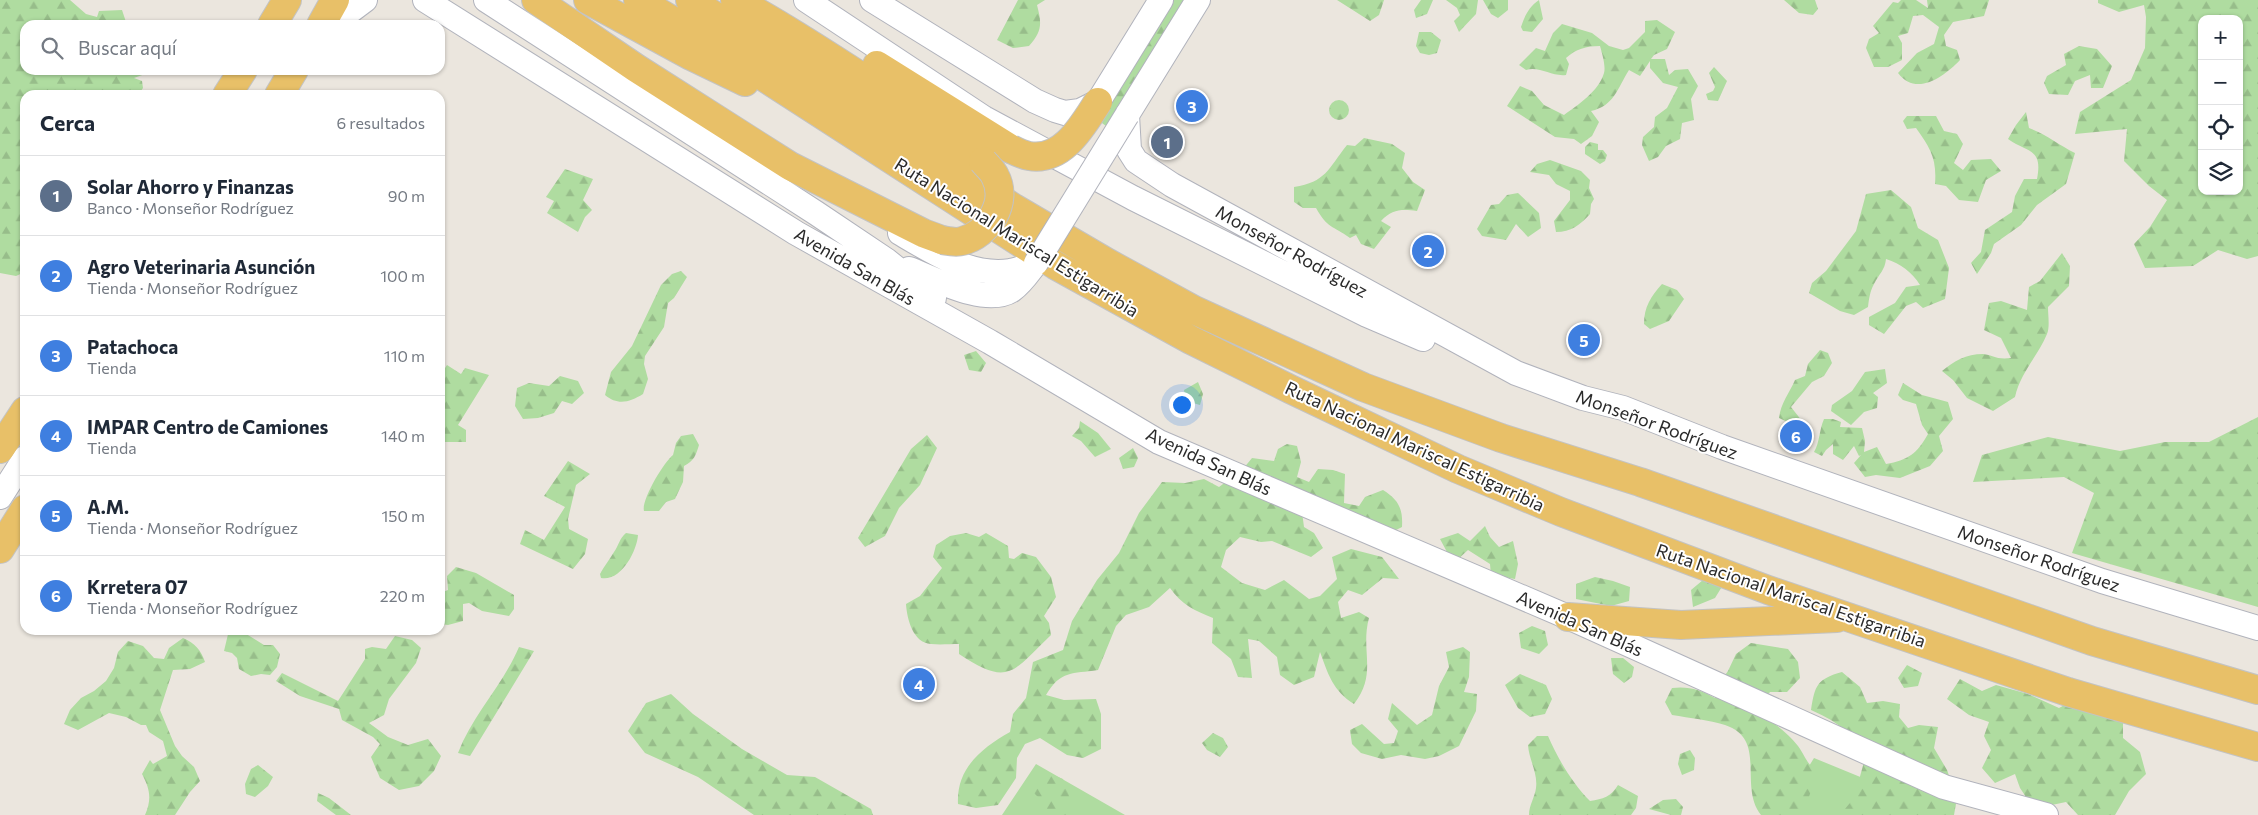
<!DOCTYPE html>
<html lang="es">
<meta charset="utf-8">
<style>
body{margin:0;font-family:Commissioner,sans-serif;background:#f6f6f7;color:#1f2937}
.controls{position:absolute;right:15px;top:15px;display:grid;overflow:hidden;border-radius:10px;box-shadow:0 1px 4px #0004}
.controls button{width:45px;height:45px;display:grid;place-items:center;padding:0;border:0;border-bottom:1px solid #e0e1e3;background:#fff;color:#1f2937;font:25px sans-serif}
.you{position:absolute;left:1181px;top:404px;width:18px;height:18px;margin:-12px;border:4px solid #fff;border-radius:50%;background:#1a73e8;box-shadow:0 0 0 8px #1a73e833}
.badge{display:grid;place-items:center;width:32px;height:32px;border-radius:50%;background:#7c3aed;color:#fff;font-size:16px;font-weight:700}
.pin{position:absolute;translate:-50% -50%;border:2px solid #fff;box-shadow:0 1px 5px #0006}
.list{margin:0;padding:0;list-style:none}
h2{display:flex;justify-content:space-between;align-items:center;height:65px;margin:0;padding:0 20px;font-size:21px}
h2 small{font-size:16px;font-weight:400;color:#747a83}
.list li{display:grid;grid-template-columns:32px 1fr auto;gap:15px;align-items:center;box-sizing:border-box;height:80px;padding:0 20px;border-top:1px solid #e0e1e3}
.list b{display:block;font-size:19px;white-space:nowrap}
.list p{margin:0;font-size:16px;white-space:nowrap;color:#747a83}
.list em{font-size:16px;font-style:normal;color:#747a83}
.icon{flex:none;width:28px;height:28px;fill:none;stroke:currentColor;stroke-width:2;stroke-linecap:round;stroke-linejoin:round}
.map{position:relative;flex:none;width:2258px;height:815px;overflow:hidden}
.search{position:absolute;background:#fff;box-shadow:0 1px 4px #0004;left:20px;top:20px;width:425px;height:55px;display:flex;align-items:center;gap:12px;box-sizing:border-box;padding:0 18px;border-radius:15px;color:#747a83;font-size:19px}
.panel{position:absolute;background:#fff;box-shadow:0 1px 4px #0004;left:20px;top:90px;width:425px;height:545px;border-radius:15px}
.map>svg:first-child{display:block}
.grass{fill:#afdca0}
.forest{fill:url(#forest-firs);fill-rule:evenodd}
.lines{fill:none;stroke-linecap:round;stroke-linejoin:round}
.tertiary-casing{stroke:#b1b3bc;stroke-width:26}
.trunk-casing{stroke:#c3c3c3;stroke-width:30}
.tertiary{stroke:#fff;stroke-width:24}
.trunk{stroke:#e8c068;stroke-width:28}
.tertiary-bridge-casing{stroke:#b1b3bc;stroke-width:26;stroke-linecap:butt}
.trunk-bridge-casing{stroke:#c3c3c3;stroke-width:30;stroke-linecap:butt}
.tertiary-bridge{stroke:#fff;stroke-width:24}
.trunk-bridge{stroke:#e8c068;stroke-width:28}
.labels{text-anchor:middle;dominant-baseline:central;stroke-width:4;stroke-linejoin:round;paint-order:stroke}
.street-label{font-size:18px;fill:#2a2a2a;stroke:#fff}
</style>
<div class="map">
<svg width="2258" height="815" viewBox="0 0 2258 815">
<defs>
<pattern id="forest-firs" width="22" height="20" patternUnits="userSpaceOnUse" patternTransform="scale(1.25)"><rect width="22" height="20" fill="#afdca0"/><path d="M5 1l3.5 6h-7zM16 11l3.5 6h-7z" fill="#97bd8a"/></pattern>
</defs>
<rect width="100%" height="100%" fill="#ebe6de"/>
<path class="grass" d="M1814 758 1953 815H1779Z
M1036 764 1125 815H1002Z"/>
<path class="forest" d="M0 0H70L86 14 97 17 99 11 122 10 127 25H25V70H149L145 74 134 78 142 81 143 88 138 95H25V272L16 276 0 273Z
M1018 0H1045L1037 5C1042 24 1042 31 1029 46L1013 48 997 40Z
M1167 0H1193L1113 131 1095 118Z
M1337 0H1384L1379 15 1370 21Z
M1421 0H1433L1427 14 1416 18 1414 10Z
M1446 0H1478L1476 14 1459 32 1454 21 1460 15 1457 8Z
M1483 0H1508V10L1498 18 1491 14Z
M1539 0 1543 19 1532 32 1523 31 1521 27C1525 15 1529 7 1539 0Z
M1784 0H1815L1818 9 1813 15 1799 13Z
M1901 0H1916L1928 8 1927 0H1989L1984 16 1953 22 1944 35 1946 46 1957 50 1960 60C1944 77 1916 97 1898 73L1917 53 1934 44 1939 27 1923 15 1913 16 1908 33 1898 36 1902 43V60L1888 67H1874L1866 48 1869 39 1879 33 1873 26 1893 2 1898 3Z
M2098 0H2258V256L2247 259 2218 250 2193 266 2145 268 2134 244 2150 227 2167 200 2149 186 2124 161 2127 129 2075 134 2080 112 2131 80 2145 48 2146 17 2144 5 2119 12 2098 3ZM2202 19H2239V191H2202Z
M1657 20 1675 32 1667 49 1654 55 1651 59H1665L1669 75 1675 70 1688 69 1698 86 1691 99 1694 120 1682 123 1680 139 1666 146 1658 157 1649 161 1642 145 1643 137 1654 127 1655 117 1667 108 1678 87 1663 83 1650 68V61L1640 76 1629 70C1617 89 1614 106 1591 111L1599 122 1592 136 1581 144 1574 139 1555 137 1507 106 1520 86 1532 91 1544 105 1564 115C1578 105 1599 91 1604 73 1606 66 1602 53 1600 46 1586 46 1576 49 1566 58L1569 64 1566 75C1552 77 1540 66 1526 70L1519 65 1536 48 1545 51 1553 33 1562 24 1592 33 1609 46 1623 50 1629 48 1645 32V21Z
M1419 32H1431L1441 40 1437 53 1429 55 1420 53 1416 46Z
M2079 46 2097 49 2112 66 2103 88H2091L2090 75 2075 81 2068 95 2049 94 2044 83 2047 76 2066 65 2064 54Z
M1714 67 1727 81 1718 101 1708 100 1706 94 1713 91 1715 87 1709 73Z
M1329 110a10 10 0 1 1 20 0a10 10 0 1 1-20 0Z
M2026 112 2029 128C2046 134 2059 145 2075 153L2066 184 2037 205 2021 225 1994 244 1991 253 1977 274 1971 263 1981 252 1985 230 2012 212 2015 196 2024 179H2037C2043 148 2028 153 2008 139L2016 125Z
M1907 116H1936L1944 131 1957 134 1963 144 1954 163 1963 170 1971 160 1991 159 2001 171 1986 180 1978 202 1959 200 1946 186 1935 184C1937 158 1930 148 1916 128L1907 129 1903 121Z
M1364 138 1392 144 1405 153 1402 168 1413 182 1425 190 1417 211C1402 209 1392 209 1381 221L1391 227 1374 249 1361 244 1356 235 1350 238C1332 225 1328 229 1316 208H1303L1294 202V187C1326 182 1328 169 1347 145L1355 146Z
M1590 142 1598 144V150H1603L1607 155 1605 161 1600 164 1585 154V147Z
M1550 160 1581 171 1590 180 1589 188 1594 199 1591 204 1590 214C1580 225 1571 232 1556 232L1554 221 1570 200V191L1556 184 1549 175 1530 172 1537 164Z
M565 169 593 179 583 200 592 210 585 217 578 232 547 213 554 201 546 197Z
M1891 190 1911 207 1918 228 1938 240 1949 268 1945 299 1923 308 1916 302 1906 306 1884 334 1869 325V317L1895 303 1906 287 1920 285C1912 272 1901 264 1886 259 1885 270 1879 274 1874 284 1870 291 1869 299 1868 307L1854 315 1840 311 1809 293 1812 283 1826 271 1856 231 1866 194Z
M1518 193 1539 213 1541 228 1528 237 1516 224 1506 240 1482 236 1477 229 1491 205 1499 204 1507 195Z
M2062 253 2070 266 2069 286 2048 307C2048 315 2050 327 2047 334 2038 356 2020 373 2015 397L1993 411 1967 398 1953 380 1942 371C1954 361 1966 354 1983 354 1993 355 1996 360 2011 358L2001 338 1984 330 1989 303 2001 301 2027 310 2029 287 2040 281Z
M681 271 687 277 674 298 668 303 664 327 645 356 644 364 648 379 643 394C630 402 618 406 605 395L611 372 632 346 661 285 672 274Z
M1662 284 1677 290 1684 299 1669 321 1650 329 1644 324C1644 307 1651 296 1662 284Z
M1820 350 1828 353 1832 363 1824 376 1812 382 1791 407 1802 421 1794 425 1779 418C1781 402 1789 394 1795 380L1805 376 1808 364Z
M976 351 986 363 981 372 969 370 964 355Z
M447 365 461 374 465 368 489 375 458 425 466 430V442H445L443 456 440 460V376Z
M1885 369 1887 383 1873 393 1878 397 1877 408 1864 412 1851 425 1831 411 1832 405 1852 391 1865 372Z
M560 376 578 381 584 393 572 404 562 401 554 413 538 418 523 419 515 406 517 388 529 383 549 386Z
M1198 382 1203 394 1200 405 1186 401 1184 390Z
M1903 383 1922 395 1948 402 1953 419 1939 436 1943 451 1930 466 1900 478 1876 475 1865 477 1854 463 1861 455 1859 456 1854 446 1843 460 1833 454V444L1826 450 1822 456 1814 452C1820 442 1819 430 1824 419H1833L1841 422 1840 427 1862 428 1865 441 1864 452 1877 447 1886 464C1908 460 1917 454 1928 434L1922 425 1916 404 1903 400 1898 395Z
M2258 417V607L2072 553 2094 493 2064 477 1973 482 1982 455 2048 437 2120 451 2165 442H2209Z
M1080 421 1098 433 1111 449 1095 457 1081 441 1072 436 1079 428Z
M693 434 699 445C696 455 694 461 684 466L683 482 675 499 666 502 659 511H644C641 500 664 462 673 455L676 443 681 436Z
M927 435 937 448 920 485 899 508 885 536 865 547 858 538 911 449Z
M1287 444 1297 446 1301 462 1297 477 1309 482 1318 469 1333 470 1345 474 1344 503 1359 506 1365 497 1383 490C1399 500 1403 509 1402 527L1392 532 1302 512 1304 527 1314 533 1323 548 1311 557 1272 541 1261 542 1240 537 1226 550 1221 567 1242 583 1265 590 1284 580 1309 599 1320 596 1337 579 1332 557 1351 549 1382 557 1399 579 1383 578 1362 595 1348 590 1338 602 1341 618 1359 612 1369 618C1360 651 1378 673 1354 704 1333 691 1328 674 1320 652L1314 677 1294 685 1280 675 1277 657 1259 641 1248 639 1252 678 1238 677 1231 659 1212 643 1213 618C1195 611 1181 604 1170 588L1149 607 1126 615 1116 626 1098 670C1072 674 1061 670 1046 695L1064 700 1096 699 1101 714V749L1083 758 1067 755 1040 738 1025 744 1017 758 1016 778 998 805 976 808 958 804C956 768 982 748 1010 732L1013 714 1026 698 1033 662 1063 650 1072 621 1097 580 1119 553 1139 513 1162 482 1185 483 1204 479 1219 487 1243 469 1252 458 1274 461 1278 449Z
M1133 448 1138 458 1134 467 1123 469 1119 458Z
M568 461 590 474 576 485 568 519 569 529 588 539 585 554 573 569 520 544 525 530 544 540 565 507 544 496Z
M1485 526 1490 537 1499 547 1513 541 1518 564 1515 579 1491 575 1490 564 1468 550 1457 560 1447 552 1440 539 1458 533 1470 541Z
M626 533 638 535C637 551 621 582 601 578L600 574C604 566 610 559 614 552 619 545 619 539 626 533Z
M966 533 979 537 986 533 1008 546 1009 558 1014 559 1022 553 1036 557 1051 577 1056 597 1044 616 1049 623 1051 635C1013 671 1010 688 959 654V644C950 644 940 645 931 644 913 643 907 619 906 604L920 596 942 568 933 557 936 545 950 536Z
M456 567 476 573 514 595V609L509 616 482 611 469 603 463 604V621L448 625 440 624V593L448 590 447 576Z
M1709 575 1723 585 1715 598 1693 607 1691 590Z
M1595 577 1613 581 1630 587 1629 601 1611 606 1576 599V584Z
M1532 626 1545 631 1548 645 1539 654 1521 648 1519 633Z
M229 630H244L243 632 264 645H273L280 654 277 667 270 675 261 674 251 676 239 669 237 658 232 653 224 651Z
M395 636 412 640 421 648 416 663 389 699 384 715 369 723 388 737 408 745 428 739 441 756 434 771 419 786 399 790 380 778 371 757 380 744 373 737 342 720 339 709 300 696 276 681 282 673 338 701 365 659V649L372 647 386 649Z
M183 638C195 643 201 650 205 662L190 669 173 670 160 710 175 746 182 756 194 767 200 781 190 792 175 815H145C152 799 150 789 142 774L150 760 153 764 167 756 163 741 149 732 146 725H141L126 717 109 713 78 730 64 724 70 710 81 698 94 691 106 681 114 668 118 652 128 641 143 646 154 658 164 659 169 648Z
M1751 643 1788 649 1798 662 1800 678 1787 692H1770L1756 710C1770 721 1787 731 1798 746 1805 756 1806 762 1816 771L1813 786 1802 815H1761C1738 786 1768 739 1725 725 1709 720 1690 718 1672 715L1665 702 1672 688C1689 686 1701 690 1715 698L1718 685 1728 671 1736 654Z
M519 647 534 651 470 756 458 753C473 714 503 685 519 647Z
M1463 647 1470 652 1469 677 1464 692 1477 694 1476 711 1459 746 1439 756 1425 759 1401 755 1382 759 1361 753 1352 744 1350 730 1362 724 1384 744 1394 743 1398 731 1388 719 1392 703 1417 725 1432 715 1439 686 1449 667 1446 652Z
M1611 658H1623L1634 667 1632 677 1624 683 1613 674Z
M1907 665 1922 673 1918 686 1904 688 1898 678Z
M1842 672 1860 687 1867 703 1883 701 1900 704 1899 717 1908 728 1919 725 1938 727 1934 748 1947 770 1957 798 1954 815H1840L1854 798 1864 762C1848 731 1844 725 1811 710 1815 685 1817 679 1842 672Z
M1520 674 1546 685 1552 699 1545 714 1530 717 1518 708 1505 685Z
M1960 679 1982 691 1996 685 2028 694 2059 708 2074 700 2123 720V738L2140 752 2146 774 2129 791 2115 815H2078L2066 802 2047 806 2028 800 2020 788 2015 774 1995 783 1982 768 1991 750 1984 736 1989 722 1969 715 1947 699Z
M671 694 693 714 742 749 787 775 815 777 871 809 873 815H754L698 777 645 753 628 731 646 703Z
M1213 733 1223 738 1228 747 1220 757 1207 750 1202 743Z
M1537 736H1548C1558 759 1572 783 1590 801 1603 799 1611 797 1618 785L1638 796 1636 808 1631 815H1529C1529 805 1535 797 1536 788 1538 773 1529 760 1528 745Z
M1690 750 1695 758 1694 770 1682 775 1678 764 1680 754Z
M258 765 273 777 268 786 255 797 246 794 245 784 251 769Z
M1043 771 1063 779C1066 790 1075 804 1071 815H1044L1046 805 1033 792Z
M318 793 329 798 351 815H336L317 801Z
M1676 799 1683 807 1681 815H1671L1649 809 1663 800Z"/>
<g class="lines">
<defs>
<path id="tertiary" d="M425 0 796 233 990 342 1159 442 1568 617 1944 787 2046 815
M486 0 816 213 886 260 934 298
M806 0 984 118 1133 198 1367 315 1423 339
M872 0 1035 101 1055 110 1065 113 1080 111 1098 102 1161 0
M1198 0 1127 115 1129 150 1136 161 1172 185 1516 373 1583 398 1623 408 1722 447 2102 581 2258 628
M337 25 349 12 365 0
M900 233C932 252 971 277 1010 271 1018 270 1027 266 1036 263
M909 269C935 279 986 307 1012 290 1022 283 1029 272 1036 263
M0 497 25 458"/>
<path id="trunk" d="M536 0 636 68 790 166 923 233 942 240
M588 0 691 56 745 82
M638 0 722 50 1055 265 1191 340 1290 389 1458 469 1561 512 1768 590 2068 692 2258 747
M690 0 1014 208 1108 263 1194 310 1363 387 1501 438 1640 482 2092 641 2258 690
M735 0C779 23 821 51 863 78 904 105 944 131 983 161
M272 25 287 0
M321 25 335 0
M877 65 1011 149
M227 95 243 70
M279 95 294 70
M0 449 25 411
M0 549 25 509
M1568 617 1681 625 1837 618"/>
</defs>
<use href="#tertiary" class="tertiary-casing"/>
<use href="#trunk" class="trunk-casing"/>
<use href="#tertiary" class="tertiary"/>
<use href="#trunk" class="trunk"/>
<defs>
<path id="tertiary-bridge" d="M1036 263 1127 115"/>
<path id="trunk-bridge" d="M1011 149C1017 152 1023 155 1029 156 1063 162 1083 125 1098 102
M942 240C948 241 956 243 962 241 988 235 1009 202 995 176 993 171 987 166 983 161"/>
</defs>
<use href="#tertiary-bridge" class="tertiary-bridge-casing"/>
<use href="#trunk-bridge" class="trunk-bridge-casing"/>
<use href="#tertiary-bridge" class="tertiary-bridge"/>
<use href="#trunk-bridge" class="trunk-bridge"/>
</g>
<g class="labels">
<g class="street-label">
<text transform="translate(1017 237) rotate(32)">Ruta Nacional Mariscal Estigarribia</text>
<text transform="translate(1292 251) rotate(29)">Monseñor Rodríguez</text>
<text transform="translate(855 266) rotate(30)">Avenida San Blás</text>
<text transform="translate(1657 424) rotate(20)">Monseñor Rodríguez</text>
<text transform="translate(1415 446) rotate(25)">Ruta Nacional Mariscal Estigarribia</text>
<text transform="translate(1209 461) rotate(25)">Avenida San Blás</text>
<text transform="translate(2039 558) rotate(19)">Monseñor Rodríguez</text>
<text transform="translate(1791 595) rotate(19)">Ruta Nacional Mariscal Estigarribia</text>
<text transform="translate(1580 623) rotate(24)">Avenida San Blás</text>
</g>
</g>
</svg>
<div class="controls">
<button>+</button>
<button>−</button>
<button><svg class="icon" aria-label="locate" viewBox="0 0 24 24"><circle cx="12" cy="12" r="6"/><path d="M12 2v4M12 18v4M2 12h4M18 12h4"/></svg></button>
<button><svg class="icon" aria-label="layers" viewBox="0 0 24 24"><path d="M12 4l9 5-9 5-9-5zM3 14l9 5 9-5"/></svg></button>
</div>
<div class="you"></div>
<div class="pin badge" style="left:1167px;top:142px;background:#5c6f8a">1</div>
<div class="pin badge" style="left:1428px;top:251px;background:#3f7fe0">2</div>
<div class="pin badge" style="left:1192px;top:106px;background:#3f7fe0">3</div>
<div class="pin badge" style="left:919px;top:684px;background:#3f7fe0">4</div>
<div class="pin badge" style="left:1584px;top:340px;background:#3f7fe0">5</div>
<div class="pin badge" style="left:1796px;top:436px;background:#3f7fe0">6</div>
<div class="search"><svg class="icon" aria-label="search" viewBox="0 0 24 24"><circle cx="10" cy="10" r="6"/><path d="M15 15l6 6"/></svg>Buscar aquí</div>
<section class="panel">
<h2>Cerca<small>6 resultados</small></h2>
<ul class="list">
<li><span class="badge" style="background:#5c6f8a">1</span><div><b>Solar Ahorro y Finanzas</b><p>Banco · Monseñor Rodríguez</p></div><em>90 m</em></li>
<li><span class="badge" style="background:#3f7fe0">2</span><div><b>Agro Veterinaria Asunción</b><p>Tienda · Monseñor Rodríguez</p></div><em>100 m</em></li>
<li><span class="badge" style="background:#3f7fe0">3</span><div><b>Patachoca</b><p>Tienda</p></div><em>110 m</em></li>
<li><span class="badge" style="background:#3f7fe0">4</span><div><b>IMPAR Centro de Camiones</b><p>Tienda</p></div><em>140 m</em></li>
<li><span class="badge" style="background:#3f7fe0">5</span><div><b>A.M.</b><p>Tienda · Monseñor Rodríguez</p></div><em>150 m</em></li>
<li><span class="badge" style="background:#3f7fe0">6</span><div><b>Krretera 07</b><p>Tienda · Monseñor Rodríguez</p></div><em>220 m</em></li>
</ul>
</section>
</div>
